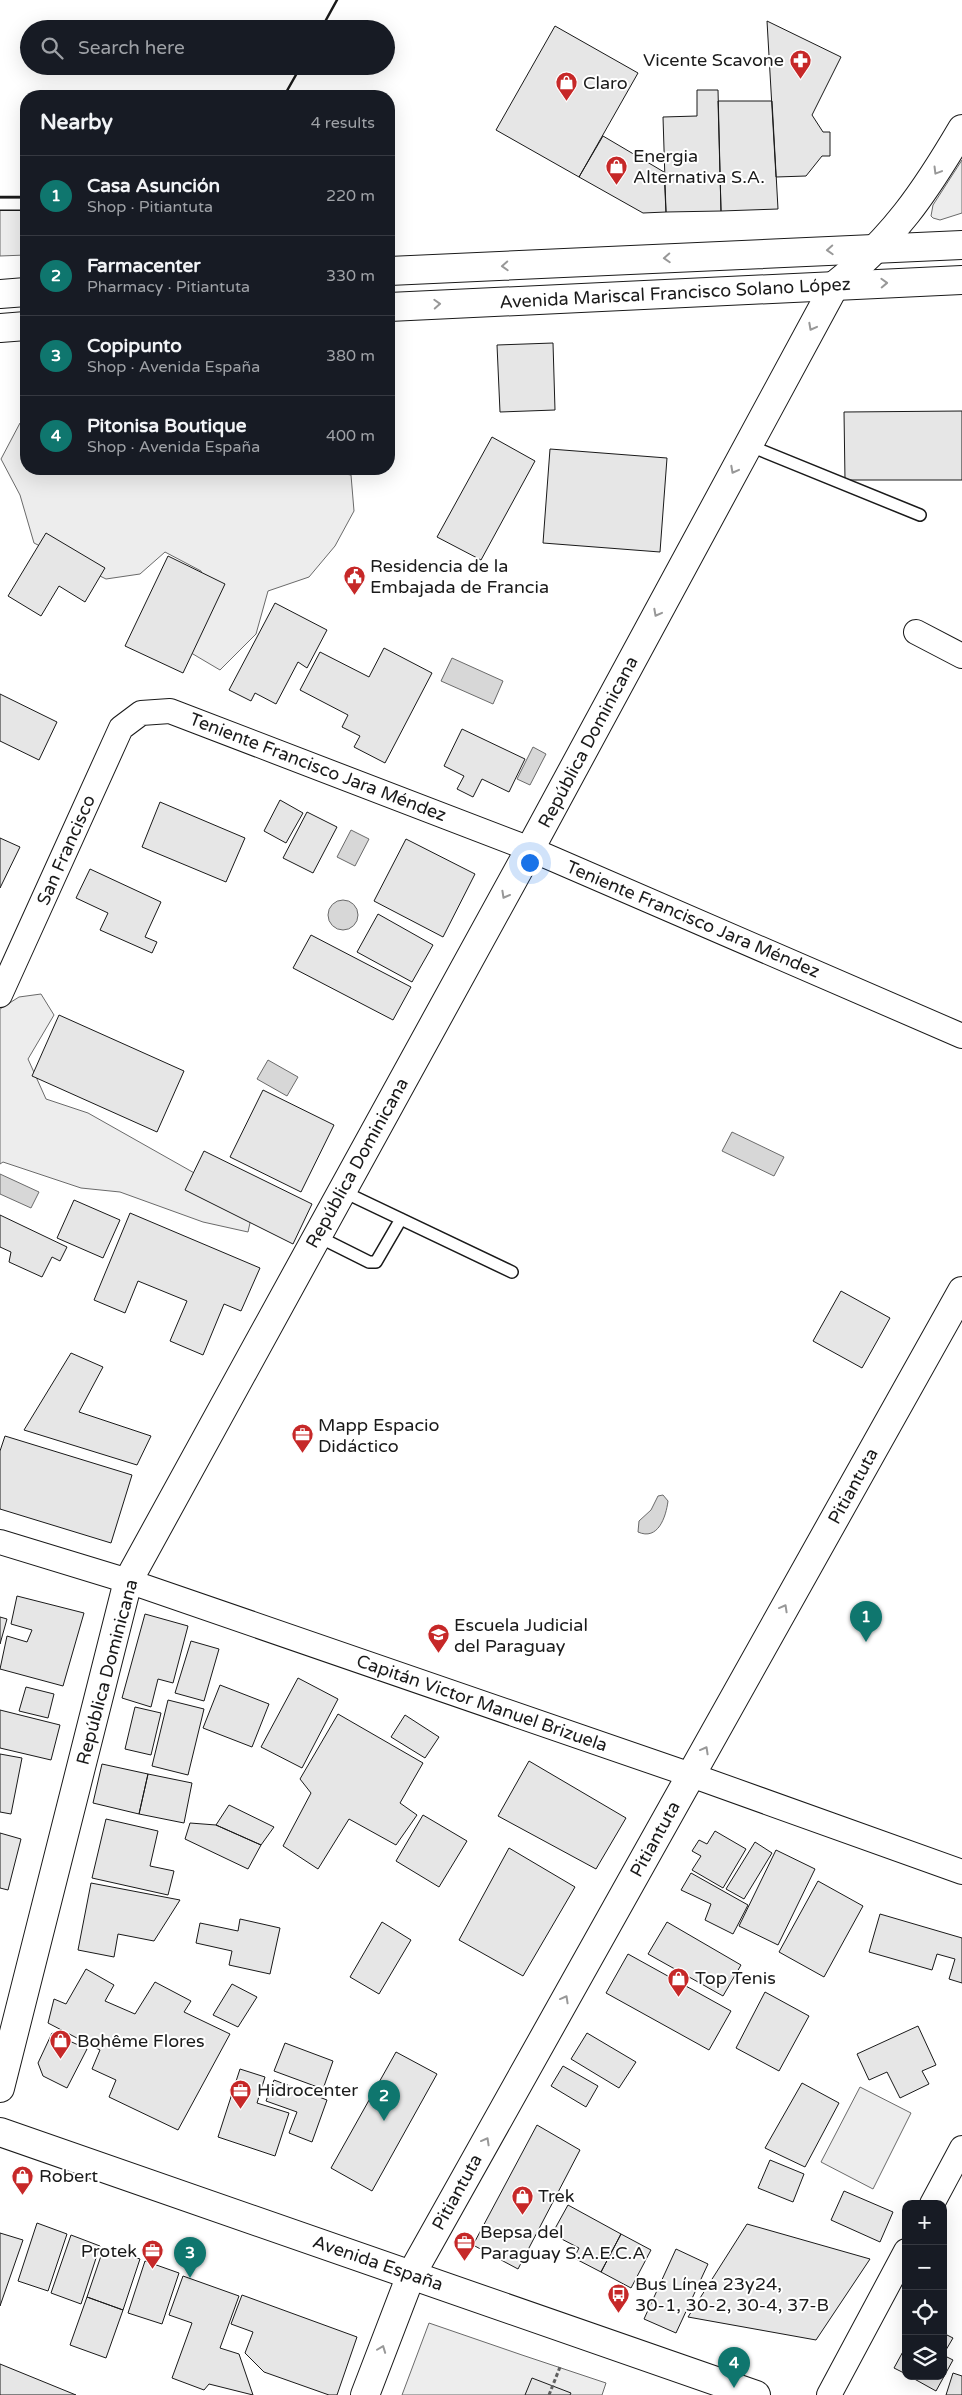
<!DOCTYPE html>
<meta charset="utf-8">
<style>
body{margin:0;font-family:"Varela Round",sans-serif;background:#242831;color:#f1f3f6}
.controls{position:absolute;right:15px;bottom:15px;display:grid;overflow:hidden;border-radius:10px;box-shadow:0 5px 20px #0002}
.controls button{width:45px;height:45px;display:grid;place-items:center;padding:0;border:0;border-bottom:1px solid #363941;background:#171b24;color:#f1f3f6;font:25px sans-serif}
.you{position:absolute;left:529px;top:862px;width:18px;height:18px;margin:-12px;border:4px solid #fff;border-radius:50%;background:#1a73e8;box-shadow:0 0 0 8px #1a73e833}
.badge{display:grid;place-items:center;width:32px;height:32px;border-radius:50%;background:#0f766e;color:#fff;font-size:16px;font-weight:700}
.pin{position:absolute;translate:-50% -41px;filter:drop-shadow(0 1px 2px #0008)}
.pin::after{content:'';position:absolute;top:26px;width:18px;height:15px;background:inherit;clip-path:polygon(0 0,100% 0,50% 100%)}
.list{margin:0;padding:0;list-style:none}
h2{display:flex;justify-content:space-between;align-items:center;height:65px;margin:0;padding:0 20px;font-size:21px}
h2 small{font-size:16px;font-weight:400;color:#9ea1a6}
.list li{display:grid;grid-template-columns:32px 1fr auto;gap:15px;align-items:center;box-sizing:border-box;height:80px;padding:0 20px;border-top:1px solid #363941}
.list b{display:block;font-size:19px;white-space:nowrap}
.list p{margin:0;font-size:16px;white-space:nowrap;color:#9ea1a6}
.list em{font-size:16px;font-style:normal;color:#9ea1a6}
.icon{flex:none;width:28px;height:28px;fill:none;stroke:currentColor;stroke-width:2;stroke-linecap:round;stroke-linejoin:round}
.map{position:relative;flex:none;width:962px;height:2395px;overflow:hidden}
.search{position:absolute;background:#171b24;box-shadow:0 5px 20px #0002;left:20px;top:20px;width:375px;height:55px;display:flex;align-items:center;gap:12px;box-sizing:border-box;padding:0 18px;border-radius:28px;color:#9ea1a6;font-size:19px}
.panel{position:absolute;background:#171b24;box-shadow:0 5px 20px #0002;left:20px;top:90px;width:375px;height:385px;border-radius:20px}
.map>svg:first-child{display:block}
.built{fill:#ededed;stroke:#6a6a6a}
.water{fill:#d7d7d7;stroke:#6a6a6a}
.building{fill:#e6e6e6;stroke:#1a1a1a}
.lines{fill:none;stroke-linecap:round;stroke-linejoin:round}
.lane-casing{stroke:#1a1a1a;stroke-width:14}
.street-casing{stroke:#1a1a1a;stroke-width:26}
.secondary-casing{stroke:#1a1a1a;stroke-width:30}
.primary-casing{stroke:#1a1a1a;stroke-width:30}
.highway-casing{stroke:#1a1a1a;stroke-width:30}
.path{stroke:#5f5f5f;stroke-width:3;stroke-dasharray:4 2.5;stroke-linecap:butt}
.lane{stroke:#fff;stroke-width:11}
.street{stroke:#fff;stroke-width:24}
.secondary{stroke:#fff;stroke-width:28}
.primary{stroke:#fff;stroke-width:28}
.highway{stroke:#fff;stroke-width:28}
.wall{stroke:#1a1a1a;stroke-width:2.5}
.oneway{stroke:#989898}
.labels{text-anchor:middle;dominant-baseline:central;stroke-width:4;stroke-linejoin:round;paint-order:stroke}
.poi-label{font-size:18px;fill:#1a1a1a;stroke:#fff;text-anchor:start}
.street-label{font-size:18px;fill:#1a1a1a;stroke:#fff}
</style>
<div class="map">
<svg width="962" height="2395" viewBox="0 0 962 2395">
<rect width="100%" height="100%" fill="#fff"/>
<path class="built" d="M962 160V213L940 220 933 218 931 216 933 205Z
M0 201H26V255L0 256Z
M26 421V469H317L351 475 354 511 335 546 309 577 268 591 256 634 220 670 176 644 214 607 201 571 165 552 140 574 106 579 34 543 20 495 1 459 20 423Z
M41 994 54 1015 28 1059 46 1099 88 1113 235 1196 253 1209 248 1232 203 1222 120 1192 81 1188 3 1162 0 1164V1009L19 997Z
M860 2087 911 2113 873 2189 821 2162Z
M429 2323 522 2355 606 2383 602 2395H402Z"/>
<path class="water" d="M452 658 503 681 493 704 441 681Z
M533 747 546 754 530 785 517 779Z
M351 830 369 839 355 866 337 857Z
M328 915a15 15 0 1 1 30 0a15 15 0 1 1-30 0Z
M268 1060 298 1077 287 1096 257 1079Z
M732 1132 784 1157 774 1176 722 1151Z
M0 1174 39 1192 31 1208 0 1194Z
M663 1495 668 1501C666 1517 658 1541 638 1532L639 1521 651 1510 658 1496Z"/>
<path class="building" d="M767 21 841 57 812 115 823 132H830V156H822L806 176 776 177Z
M555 26 638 73 579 177 496 130Z
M697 90H718L721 211 666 212 663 117 697 116Z
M718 101H772L778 209 721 211Z
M603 136 664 172 666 212 643 213 579 177Z
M553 343 555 410 500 412 497 345Z
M962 411V480H845L844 412Z
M492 437 535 461 481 560 437 537Z
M550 449 667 458 660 552 543 543Z
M46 533 105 568 85 602 59 586 41 616 8 596Z
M168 556 225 584 183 673 125 646Z
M275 603 327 630 307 668 298 662 276 704 255 693 251 701 229 690Z
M384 648 432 673 385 763 354 747 360 736 342 727 348 715 300 690 320 652 369 677Z
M0 694 57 722 39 760 0 741Z
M462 729 525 759 509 792 482 779 473 797 457 789 464 776 444 766Z
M280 800 303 813 286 843 264 831Z
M160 802 245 838 226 882 142 847Z
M307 812 337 827 313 873 283 858Z
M0 838 20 847 0 888Z
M406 839 475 874 443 937 374 901Z
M90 869 161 902 145 937 157 942 152 953 100 930 108 913 76 898Z
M378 914 433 945 412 982 357 952Z
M311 935 411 987 393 1020 293 968Z
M59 1015 184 1071 157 1132 32 1076Z
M263 1090 334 1125 301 1192 230 1157Z
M204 1151 312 1204 293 1244 185 1190Z
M74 1200 120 1220 103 1258 57 1238Z
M130 1213 260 1268 241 1311 224 1304 203 1355 170 1341 187 1301 138 1281 125 1313 94 1300Z
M0 1215 67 1247 60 1261 52 1257 42 1277 9 1262 11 1252 0 1247Z
M841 1291 890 1318 862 1368 813 1341Z
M71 1353 103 1367 79 1412 151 1436 137 1465 24 1430Z
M5 1436 132 1475 111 1543 0 1509V1451Z
M17 1596 84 1613 63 1686 0 1669 7 1636 27 1642 32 1630 11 1624Z
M145 1614 188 1626 173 1683 158 1679 151 1707 122 1698Z
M0 1617 7 1619 0 1644Z
M191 1641 219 1649 204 1701 175 1693Z
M298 1678 338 1699 302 1768 261 1747Z
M220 1685 269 1704 252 1747 203 1728Z
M26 1687 54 1694 48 1718 19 1711Z
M168 1700 204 1709 188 1775 152 1766Z
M135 1707 161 1713 151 1755 125 1749Z
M0 1710 60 1725 51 1760 0 1748Z
M338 1714 423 1763 400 1803 417 1815 396 1845 349 1819 318 1869 283 1846 311 1793 300 1779Z
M405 1715 439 1737 425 1758 391 1737Z
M0 1754 22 1758 11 1814 0 1812Z
M529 1761 626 1818 596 1869 498 1816Z
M102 1764 148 1774 139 1814 93 1803Z
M148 1774 192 1783 184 1823 139 1814Z
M229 1805 274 1827 261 1845 216 1825Z
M423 1815 467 1841 439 1887 396 1861Z
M106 1819 158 1831 150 1866 174 1871 168 1895 92 1878Z
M190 1823 216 1825 261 1845 248 1869 185 1839Z
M715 1831 746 1849 723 1888 692 1870 701 1856 692 1851 699 1840 707 1844Z
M0 1833 21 1839 8 1890 0 1888Z
M755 1842 772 1853 744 1899 726 1889Z
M509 1848 575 1887 523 1976 459 1940Z
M776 1850 815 1869 778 1945 739 1926Z
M691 1873 748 1905 733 1934 705 1920 711 1904 681 1890Z
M818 1881 863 1906 824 1977 779 1952Z
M91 1883 180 1900 154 1941 118 1934 114 1957 78 1950Z
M880 1914 962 1938V1983L949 1979 955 1959 937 1954 932 1970 869 1952Z
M240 1919 280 1928 270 1974 229 1965 232 1951 196 1943 200 1923 238 1931Z
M382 1922 411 1940 379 1994 350 1977Z
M667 1922 741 1965 723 1996 648 1954Z
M628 1954 731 2011 709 2050 606 1993Z
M86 1969 114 1985 105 2001 135 2014 155 1982 191 2001 184 2012 230 2034 178 2130 109 2097 116 2080 92 2069 100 2050 48 2023 54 1999 66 2004Z
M232 1984 257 1997 238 2027 213 2015Z
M765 1992 809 2016 779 2071 736 2048Z
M918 2026 936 2065 922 2071 929 2084 900 2098 887 2072 869 2080 857 2054Z
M52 2033 87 2049 67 2088 43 2076 38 2063Z
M587 2033 636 2062 619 2088 571 2059Z
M285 2043 333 2061 323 2089 274 2071Z
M396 2052 437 2074 372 2191 331 2168Z
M563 2066 598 2086 586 2107 551 2086Z
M240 2069 265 2077 257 2103 289 2113 275 2156 218 2137Z
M274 2080 327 2100 312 2142 289 2133 297 2112 266 2101Z
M802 2083 839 2103 805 2167 765 2148Z
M537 2125 580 2150 518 2269 473 2245Z
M770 2160 804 2174 793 2202 758 2188Z
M844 2191 893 2212 880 2242 831 2220Z
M568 2205 621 2234 601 2272 574 2258 579 2248 552 2234Z
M37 2223 67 2234 48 2291 18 2281Z
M747 2224 870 2259 816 2340 688 2317Z
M0 2233 23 2240 0 2306Z
M621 2234 651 2250 631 2288 601 2272Z
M71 2235 100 2246 81 2304 51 2293Z
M104 2247 140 2259 123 2310 87 2297Z
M676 2249 708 2264 676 2333 644 2319Z
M145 2261 179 2273 162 2324 128 2313Z
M183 2276 239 2296 220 2348 239 2354 253 2395 209 2384 204 2390 172 2378 192 2323 169 2315Z
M242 2295 357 2337 337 2395H329L264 2372 245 2353 253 2332 231 2324Z
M87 2297 123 2310 106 2358 70 2345Z
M943 2333 953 2338 943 2355 953 2360 936 2391 909 2376H943Z
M906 2346V2374L894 2368Z
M0 2364 76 2395H0Z
M953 2373 962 2376V2395H946Z
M532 2378 571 2393 570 2395H525Z"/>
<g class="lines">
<defs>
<path id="lane" d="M0 204H26
M748 445 920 515
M342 1191 512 1272
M317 1236 369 1262H376L401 1219"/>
<path id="street" d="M916 632 962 656
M0 995 121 728 141 713 170 711 530 849 962 1036
M0 1542 128 1581 691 1775 962 1872
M932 2204 962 2148
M829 2395 906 2251"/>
<path id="secondary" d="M0 2088 128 1581 530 849 835 285C893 239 925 192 962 129
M365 2395 411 2275 962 1291"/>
<path id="primary" d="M0 2132 756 2395"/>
<path id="highway" d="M389 271 962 245
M0 294 26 292
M389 307 962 280
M0 328 26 326"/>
</defs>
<use href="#lane" class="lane-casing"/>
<use href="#street" class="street-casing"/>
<use href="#secondary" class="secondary-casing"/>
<use href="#primary" class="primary-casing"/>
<use href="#highway" class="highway-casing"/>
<path class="path" d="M549 2395 560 2367"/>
<use href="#lane" class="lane"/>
<use href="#street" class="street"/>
<use href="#secondary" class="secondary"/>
<use href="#primary" class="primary"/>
<use href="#highway" class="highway"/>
<path class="wall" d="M321 29 337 0
M284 96 301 66
M0 197H26"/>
</g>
<defs><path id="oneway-chevron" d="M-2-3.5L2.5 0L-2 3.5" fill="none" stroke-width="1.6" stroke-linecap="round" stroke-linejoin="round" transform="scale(1.25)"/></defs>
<g class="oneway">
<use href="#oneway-chevron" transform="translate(937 171) rotate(121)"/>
<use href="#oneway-chevron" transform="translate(830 250) rotate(177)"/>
<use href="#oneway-chevron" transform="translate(667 258) rotate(177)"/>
<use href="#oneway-chevron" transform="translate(505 266) rotate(177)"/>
<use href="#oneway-chevron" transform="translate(884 283) rotate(-2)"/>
<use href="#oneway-chevron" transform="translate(437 304) rotate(-3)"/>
<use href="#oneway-chevron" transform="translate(812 327) rotate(118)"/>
<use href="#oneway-chevron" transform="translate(734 470) rotate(118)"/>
<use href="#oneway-chevron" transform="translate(657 613) rotate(118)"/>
<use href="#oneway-chevron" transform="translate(505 895) rotate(119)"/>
<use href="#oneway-chevron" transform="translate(784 1608) rotate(-61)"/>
<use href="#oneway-chevron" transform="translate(705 1750) rotate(-61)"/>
<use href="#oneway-chevron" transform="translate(565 1999) rotate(-61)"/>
<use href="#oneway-chevron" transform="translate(486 2141) rotate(-61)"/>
<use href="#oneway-chevron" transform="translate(382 2349) rotate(-69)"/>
</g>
<defs>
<symbol id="pharmacy-pin" viewBox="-11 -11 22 30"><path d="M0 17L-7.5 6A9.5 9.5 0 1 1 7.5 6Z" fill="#c62828" stroke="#fff"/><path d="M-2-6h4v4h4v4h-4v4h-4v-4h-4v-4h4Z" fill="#fff"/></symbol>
<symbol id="shop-pin" viewBox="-11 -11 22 30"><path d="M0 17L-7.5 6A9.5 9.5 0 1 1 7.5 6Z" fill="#c62828" stroke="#fff"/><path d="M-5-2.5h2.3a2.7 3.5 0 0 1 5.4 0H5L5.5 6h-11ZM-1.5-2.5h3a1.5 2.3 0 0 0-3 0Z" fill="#fff"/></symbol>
<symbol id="civic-pin" viewBox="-11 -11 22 30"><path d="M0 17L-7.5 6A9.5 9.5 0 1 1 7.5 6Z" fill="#c62828" stroke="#fff"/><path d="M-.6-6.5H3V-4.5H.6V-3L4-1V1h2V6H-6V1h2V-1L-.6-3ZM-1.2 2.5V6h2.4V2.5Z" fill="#fff"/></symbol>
<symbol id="office-pin" viewBox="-11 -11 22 30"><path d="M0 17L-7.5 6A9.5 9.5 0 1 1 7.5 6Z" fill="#c62828" stroke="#fff"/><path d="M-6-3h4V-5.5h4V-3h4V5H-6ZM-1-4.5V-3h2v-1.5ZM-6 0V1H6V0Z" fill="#fff"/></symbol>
<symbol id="school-pin" viewBox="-11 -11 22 30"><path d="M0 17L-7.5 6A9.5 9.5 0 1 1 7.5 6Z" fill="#c62828" stroke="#fff"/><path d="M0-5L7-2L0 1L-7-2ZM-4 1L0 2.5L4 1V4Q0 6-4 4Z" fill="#fff"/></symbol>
<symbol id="bus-pin" viewBox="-11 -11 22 30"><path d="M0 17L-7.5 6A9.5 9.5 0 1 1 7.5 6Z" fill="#c62828" stroke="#fff"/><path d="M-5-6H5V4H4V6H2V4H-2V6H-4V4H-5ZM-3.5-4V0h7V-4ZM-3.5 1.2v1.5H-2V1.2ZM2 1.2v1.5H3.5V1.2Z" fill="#fff"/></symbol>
</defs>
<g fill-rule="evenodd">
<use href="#pharmacy-pin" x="788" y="48" width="25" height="34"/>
<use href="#shop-pin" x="554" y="70" width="25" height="34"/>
<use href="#shop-pin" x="604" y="154" width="25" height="34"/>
<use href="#civic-pin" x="342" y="564" width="25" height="34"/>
<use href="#office-pin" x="290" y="1422" width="25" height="34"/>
<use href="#school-pin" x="426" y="1622" width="25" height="34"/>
<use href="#shop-pin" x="666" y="1966" width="25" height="34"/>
<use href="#shop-pin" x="48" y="2028" width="25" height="34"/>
<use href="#office-pin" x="228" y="2078" width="25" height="34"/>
<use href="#shop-pin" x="10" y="2164" width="25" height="34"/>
<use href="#shop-pin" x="510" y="2184" width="25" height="34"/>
<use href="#office-pin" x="452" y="2230" width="25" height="34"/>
<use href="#office-pin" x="140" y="2238" width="25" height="34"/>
<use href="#bus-pin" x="606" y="2282" width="25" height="34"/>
</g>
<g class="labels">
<g class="poi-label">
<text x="784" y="60" text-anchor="end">Vicente Scavone</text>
<text x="583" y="83">Claro</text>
<text x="633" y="156">Energia<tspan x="633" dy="21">Alternativa S.A.</tspan></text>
<text x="370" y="566">Residencia de la<tspan x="370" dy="21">Embajada de Francia</tspan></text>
<text x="318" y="1425">Mapp Espacio<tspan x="318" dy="21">Didáctico</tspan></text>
<text x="454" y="1625">Escuela Judicial<tspan x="454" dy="21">del Paraguay</tspan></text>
<text x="695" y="1978">Top Tenis</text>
<text x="77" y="2041">Bohême Flores</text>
<text x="257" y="2090">Hidrocenter</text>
<text x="39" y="2176">Robert</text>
<text x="538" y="2196">Trek</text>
<text x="480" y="2232">Bepsa del<tspan x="480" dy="21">Paraguay S.A.E.C.A</tspan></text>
<text x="137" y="2251" text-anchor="end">Protek</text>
<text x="635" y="2284">Bus Línea 23y24,<tspan x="635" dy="21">30-1, 30-2, 30-4, 37-B</tspan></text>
</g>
<g class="street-label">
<text transform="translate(675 293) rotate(-3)">Avenida Mariscal Francisco Solano López</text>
<text transform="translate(588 742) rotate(-62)">República Dominicana</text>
<text transform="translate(318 767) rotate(21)">Teniente Francisco Jara Méndez</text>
<text transform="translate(66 850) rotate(-66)">San Francisco</text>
<text transform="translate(693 919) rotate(23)">Teniente Francisco Jara Méndez</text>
<text transform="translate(357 1163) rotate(-61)">República Dominicana</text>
<text transform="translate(853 1486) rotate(-61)">Pitiantuta</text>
<text transform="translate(107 1672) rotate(-75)">República Dominicana</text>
<text transform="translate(482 1703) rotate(19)">Capitán Victor Manuel Brizuela</text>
<text transform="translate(655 1839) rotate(-61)">Pitiantuta</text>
<text transform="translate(457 2192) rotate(-61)">Pitiantuta</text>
<text transform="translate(378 2263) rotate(19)">Avenida España</text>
</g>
</g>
</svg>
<div class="controls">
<button>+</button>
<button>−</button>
<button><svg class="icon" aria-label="locate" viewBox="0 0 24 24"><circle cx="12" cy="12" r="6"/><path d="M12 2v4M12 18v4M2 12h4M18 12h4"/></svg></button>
<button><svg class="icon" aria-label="layers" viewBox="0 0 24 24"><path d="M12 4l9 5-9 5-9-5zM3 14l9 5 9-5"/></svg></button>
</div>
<div class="you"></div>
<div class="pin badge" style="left:866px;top:1642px">1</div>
<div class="pin badge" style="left:384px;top:2121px">2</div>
<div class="pin badge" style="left:190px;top:2278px">3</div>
<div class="pin badge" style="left:734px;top:2388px">4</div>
<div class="search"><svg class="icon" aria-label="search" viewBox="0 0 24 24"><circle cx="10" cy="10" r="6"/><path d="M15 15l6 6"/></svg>Search here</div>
<section class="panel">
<h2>Nearby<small>4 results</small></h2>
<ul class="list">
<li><span class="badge">1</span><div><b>Casa Asunción</b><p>Shop · Pitiantuta</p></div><em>220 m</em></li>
<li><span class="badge">2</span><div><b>Farmacenter</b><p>Pharmacy · Pitiantuta</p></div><em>330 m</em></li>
<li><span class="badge">3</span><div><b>Copipunto</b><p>Shop · Avenida España</p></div><em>380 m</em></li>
<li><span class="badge">4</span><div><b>Pitonisa Boutique</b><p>Shop · Avenida España</p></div><em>400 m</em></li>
</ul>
</section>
</div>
